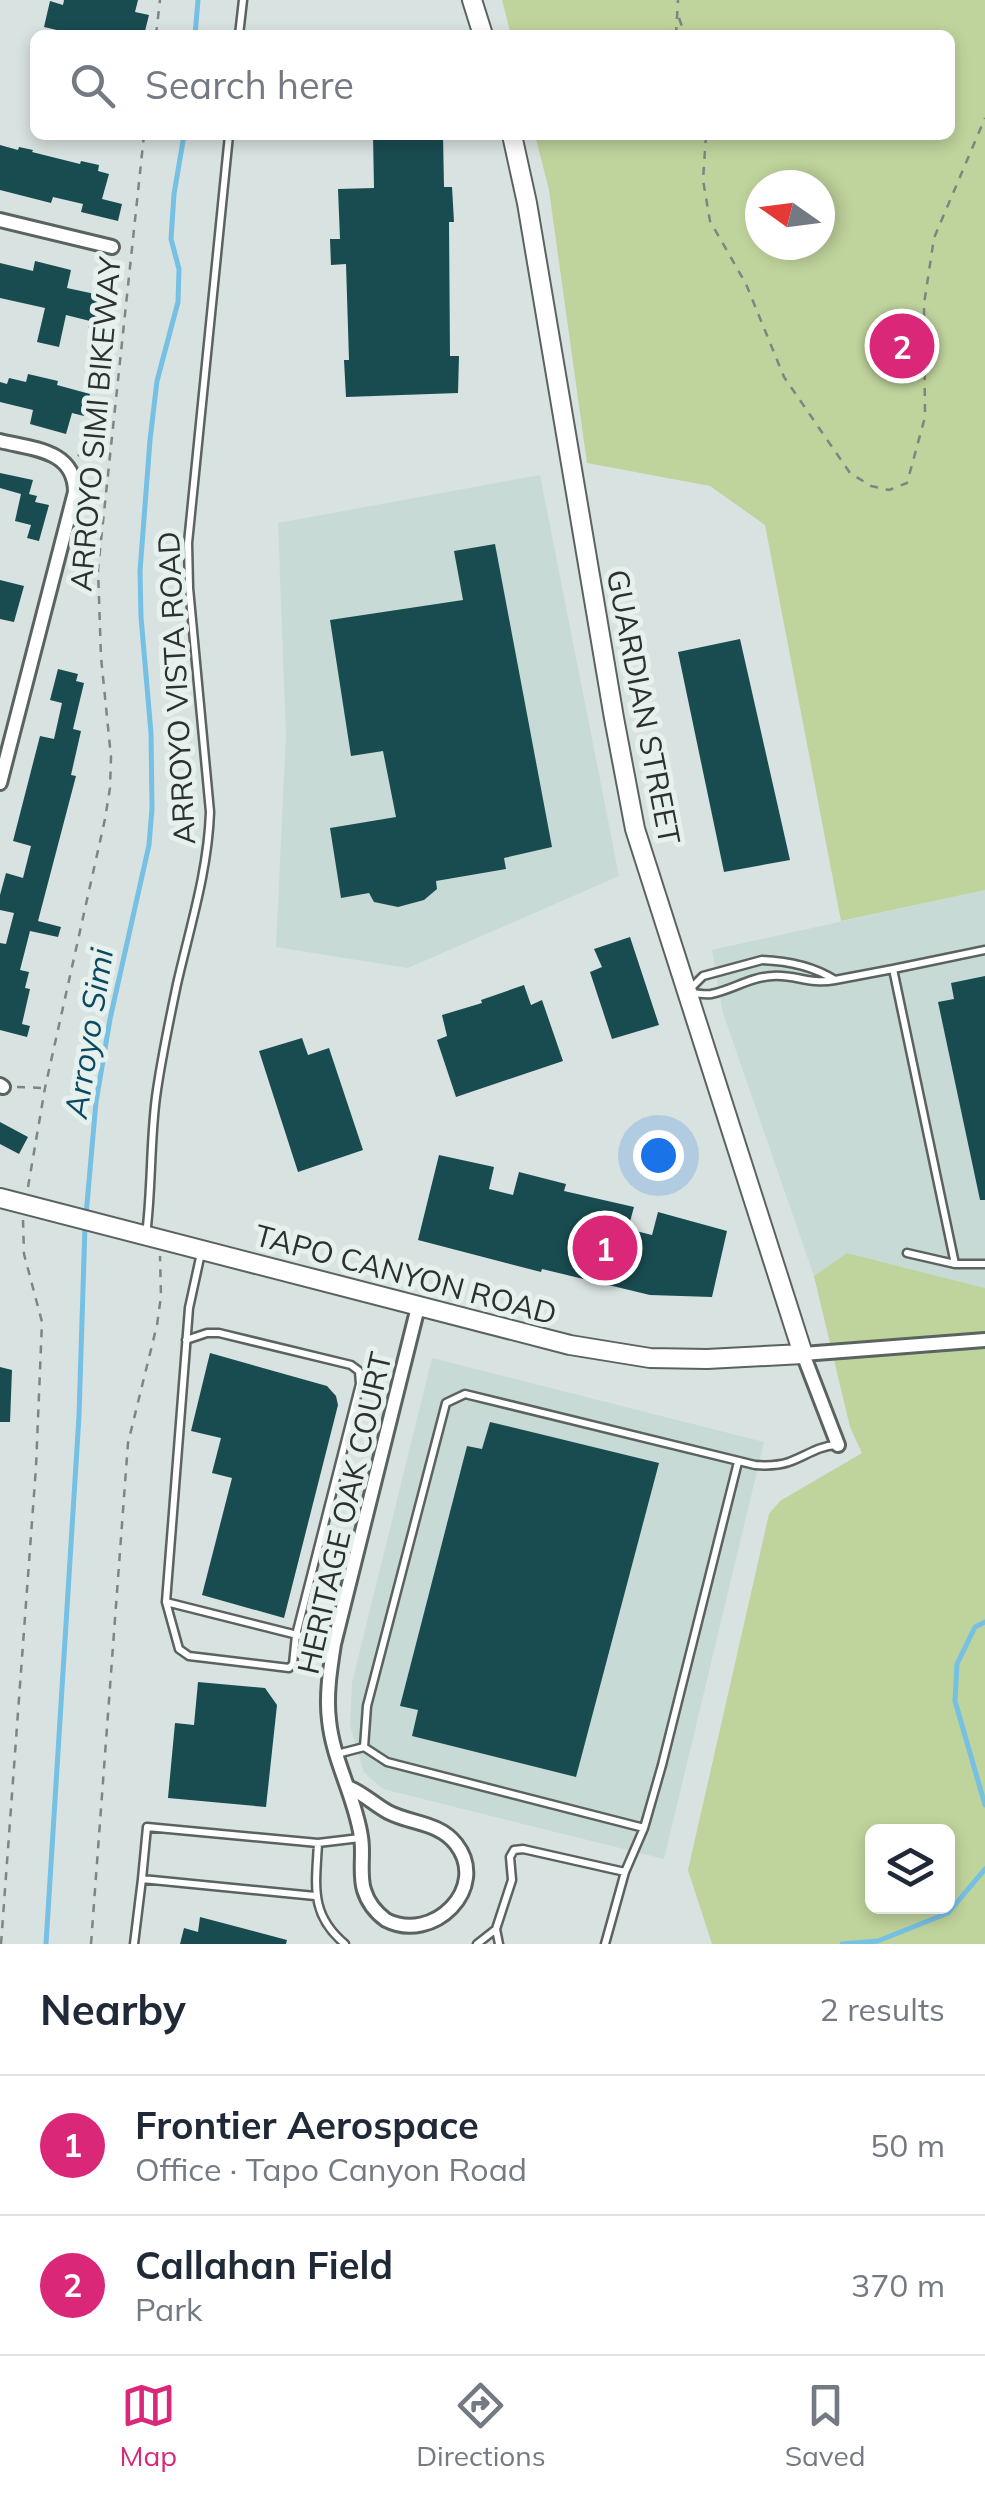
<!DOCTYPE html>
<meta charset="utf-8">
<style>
body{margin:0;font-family:Mulish,sans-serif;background:#f2f2f3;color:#1f2937}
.controls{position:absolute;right:30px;bottom:30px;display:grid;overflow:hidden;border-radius:15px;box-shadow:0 5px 15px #0003}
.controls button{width:90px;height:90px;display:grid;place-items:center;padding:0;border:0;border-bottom:2px solid #e0e1e3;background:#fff;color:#1f2937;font:50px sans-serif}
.compass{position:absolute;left:745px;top:170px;width:90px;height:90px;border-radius:50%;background:#fff;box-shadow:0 5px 15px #0003;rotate:284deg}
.you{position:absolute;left:658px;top:1155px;width:35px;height:35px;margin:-25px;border:8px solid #fff;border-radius:50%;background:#1a73e8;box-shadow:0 0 0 15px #1a73e833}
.badge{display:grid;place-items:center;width:65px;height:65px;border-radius:50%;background:#db2777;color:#fff;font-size:32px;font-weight:700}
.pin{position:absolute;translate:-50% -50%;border:5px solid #fff;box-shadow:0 2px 10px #0006}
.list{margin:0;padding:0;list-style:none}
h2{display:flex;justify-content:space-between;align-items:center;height:130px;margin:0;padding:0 40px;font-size:42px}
h2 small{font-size:32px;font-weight:400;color:#747a83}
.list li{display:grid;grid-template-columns:65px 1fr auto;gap:30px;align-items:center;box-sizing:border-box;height:140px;padding:0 40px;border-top:2px solid #e0e1e3}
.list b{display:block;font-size:38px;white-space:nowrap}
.list p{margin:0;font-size:32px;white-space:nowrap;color:#747a83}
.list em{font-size:32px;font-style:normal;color:#747a83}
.icon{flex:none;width:55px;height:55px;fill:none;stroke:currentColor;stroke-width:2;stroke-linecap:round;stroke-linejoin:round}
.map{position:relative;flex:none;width:985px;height:1944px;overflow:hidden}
.search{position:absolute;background:#fff;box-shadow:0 5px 15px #0003;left:30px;right:30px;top:30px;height:110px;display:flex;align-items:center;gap:25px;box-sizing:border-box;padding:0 35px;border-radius:15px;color:#747a83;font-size:38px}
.sheet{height:410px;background:#fff}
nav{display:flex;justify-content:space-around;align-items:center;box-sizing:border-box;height:140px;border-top:2px solid #e0e1e3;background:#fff;font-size:28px;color:#747a83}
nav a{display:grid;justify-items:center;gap:5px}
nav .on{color:#db2777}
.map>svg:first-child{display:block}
.built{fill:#c7dad5}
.green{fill:#bfd39c;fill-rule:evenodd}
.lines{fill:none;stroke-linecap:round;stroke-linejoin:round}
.stream{stroke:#76c0e4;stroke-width:5}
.building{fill:#194c51}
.lane-casing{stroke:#5a6360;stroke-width:11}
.street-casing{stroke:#5a6360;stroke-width:18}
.secondary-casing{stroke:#5a6360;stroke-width:22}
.path{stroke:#7e8583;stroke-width:2.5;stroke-dasharray:8 8;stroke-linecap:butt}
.lane{stroke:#fff;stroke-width:6}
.street{stroke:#fff;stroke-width:12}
.secondary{stroke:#fff;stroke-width:18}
.labels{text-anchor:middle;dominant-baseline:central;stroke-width:10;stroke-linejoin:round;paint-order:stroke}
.street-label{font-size:30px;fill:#2c302f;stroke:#e6f0ed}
.water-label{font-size:32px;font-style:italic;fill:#0b4962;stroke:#e6f0ed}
</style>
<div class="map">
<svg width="985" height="1944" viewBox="0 0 985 1944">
<rect width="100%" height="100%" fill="#d8e2e0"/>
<path class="built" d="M540 475 619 876 408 968 276 947 286 735 278 523Z
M985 890V1288L847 1253 814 1276 723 1013 712 950Z
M432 1358 764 1442 664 1859 383 1789 364 1772 350 1726 352 1683Z"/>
<path class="green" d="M502 0H985V890L841 921 765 525 710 486 587 463 549 190 535 135H950V35H511ZM760 185H820V245H760Z
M847 1253 985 1288V1944H712L688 1870 769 1514 780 1501 862 1453 850 1427 814 1276ZM872 1832H948V1906H872Z"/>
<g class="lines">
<path class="stream" d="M195 35 198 0
M86 1215 96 1102 110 1019 149 845 152 808 151 733 141 617 140 571 150 440 157 381 178 302 179 269 171 239 174 194 184 135
M985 1622 975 1627 957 1664 955 1701 985 1805
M46 1944 79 1416 85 1226
M842 1944 878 1941 948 1913 985 1869"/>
</g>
<path class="building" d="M64 0H138L135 12 149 15 144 35H78L44 27 50 1 63 5Z
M373 135H443L444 187H452L454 222H449L450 356H459L458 393 346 397 344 360H349L346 264 331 265 330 239H340L338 189 374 188Z
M0 145 18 150 19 147 33 150 32 152 80 164 81 161 99 165 98 171 109 174 102 199 122 204 118 221 81 212 83 204 53 197 51 203 0 190Z
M35 261 71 270 67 288 95 294 100 277 118 282 105 333 88 328 90 321 66 315 59 347 37 342 45 308 0 298V263L33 271Z
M28 374 58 381 57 385 90 394 84 416 72 413 66 434 30 424 33 410 0 402V382L7 384 9 378 26 382Z
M0 473 33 480 29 494 37 496 35 502 49 505 39 541 27 538 31 525 15 521 21 494 0 488Z
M495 544 552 847 504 858 506 869 436 881 437 889 424 900 398 907 374 902 369 893 341 898 330 828 396 817 383 751 351 756 330 620 463 600 454 551Z
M0 580 24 586 14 622 0 619Z
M740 639 790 860 724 872 678 652Z
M58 669 78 674 76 681 84 683 73 729 81 731 71 775 76 776 38 921 61 927 58 937 30 931 20 970 29 972 25 988 30 989 22 1024 30 1026 27 1037 0 1030V943L6 944 14 913 0 910V895L6 873 23 878 31 846 13 841 40 736 54 739 62 703 50 700Z
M630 937 659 1025 612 1039 590 972 602 967 594 949Z
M985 976V1200H980L938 1002 954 999 951 983Z
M524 985 531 1005 542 1000 563 1061 456 1097 437 1040 447 1036 442 1015 482 1003 481 1000Z
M302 1038 308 1055 329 1048 363 1150 298 1172 259 1051Z
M0 1122 28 1137 19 1154 0 1144Z
M439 1155 494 1167 489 1189 513 1195 519 1172 566 1184 564 1191 634 1207 628 1229 652 1235 658 1212 727 1231 712 1297 650 1295 542 1269 541 1272 418 1240Z
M210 1353 327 1386 336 1396 338 1405 284 1618 202 1595 232 1478 212 1473 221 1438 191 1431Z
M0 1367 12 1370 10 1422H0Z
M490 1422 659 1463 576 1777 412 1736 418 1710 400 1706 467 1446 482 1449Z
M198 1682 265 1688 277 1705 266 1807 168 1798 175 1723 194 1725Z
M200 1917 287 1940 286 1944H180L184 1928 198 1932Z"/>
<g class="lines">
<defs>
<path id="lane" d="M239 35 243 0
M762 960C788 961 813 966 835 980 809 985 795 974 772 976 750 977 732 990 711 994 703 995 694 993 687 992L703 976Z
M893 969 985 950
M835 980 893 969 955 1264 907 1253
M146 1235C152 1189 150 1143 156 1097 161 1060 169 1022 177 984 190 927 208 871 210 812L189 588 188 543 229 135
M201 1253 189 1308 166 1602 333 1644
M955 1264H985
M166 1602 179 1649 189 1656 289 1668 293 1664 296 1635 360 1384 359 1371 351 1365 219 1333H207L186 1340
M364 1747 387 1762 644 1828 662 1765 738 1462
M337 1754 364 1747 367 1706 446 1403 465 1394 755 1465C767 1466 777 1466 789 1462 806 1456 818 1446 836 1445
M318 1843C316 1885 309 1914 345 1944
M315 1896 142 1879 147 1827 318 1843 360 1838
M496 1929 499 1944
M134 1944 142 1879
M477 1944 496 1929 512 1880 510 1857 514 1850 523 1849 625 1872 644 1828
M605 1944 625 1872"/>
<path id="street" d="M0 220 112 247
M0 441C33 449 75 450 75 492L0 783
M0 1085 3 1087
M838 1445 803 1354 985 1340
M350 1788C364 1794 375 1805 388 1812 411 1824 439 1822 456 1844 490 1888 433 1944 386 1920 375 1912 368 1903 364 1890 359 1874 364 1854 361 1837 355 1796 333 1761 329 1720 326 1695 330 1670 334 1644L418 1307"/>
<path id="secondary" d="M472 0 483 35
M0 1198 570 1345 650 1358 707 1359 803 1354 635 829 614 718 527 203 512 135"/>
</defs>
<use href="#lane" class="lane-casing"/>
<use href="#street" class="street-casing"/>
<use href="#secondary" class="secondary-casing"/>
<path class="path" d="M679 18 685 35
M156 35 160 0
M676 35 678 0
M706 135 703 180 710 221 746 284 784 377 850 473 871 486 889 490 907 483 925 417 924 304 934 238 985 118
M78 456 112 424
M17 1087 44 1088
M28 1187 45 1088 105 819 110 788 111 757 101 657 98 569 144 135
M1 1944 36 1467 42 1322 24 1254 23 1220
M91 1944 128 1443 157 1325 161 1296 160 1256"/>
<use href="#lane" class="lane"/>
<use href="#street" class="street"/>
<use href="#secondary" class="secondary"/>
</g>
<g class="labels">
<g class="street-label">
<text transform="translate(95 424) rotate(-85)">ARROYO SIMI BIKEWAY</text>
<text transform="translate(176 688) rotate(-93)">ARROYO VISTA ROAD</text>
<text transform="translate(644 707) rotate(79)">GUARDIAN STREET</text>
<text transform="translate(406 1274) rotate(15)">TAPO CANYON ROAD</text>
<text transform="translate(344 1513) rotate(-77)">HERITAGE OAK COURT</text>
</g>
<g class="water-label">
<text transform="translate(88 1033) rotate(-81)">Arroyo Simi</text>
</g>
</g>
</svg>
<div class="controls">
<button><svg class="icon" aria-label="layers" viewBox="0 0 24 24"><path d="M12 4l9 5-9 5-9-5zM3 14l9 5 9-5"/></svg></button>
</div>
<svg class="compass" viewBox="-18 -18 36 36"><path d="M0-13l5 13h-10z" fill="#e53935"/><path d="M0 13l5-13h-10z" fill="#747a83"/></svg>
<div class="you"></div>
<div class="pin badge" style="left:605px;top:1248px">1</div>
<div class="pin badge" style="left:902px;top:346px">2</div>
<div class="search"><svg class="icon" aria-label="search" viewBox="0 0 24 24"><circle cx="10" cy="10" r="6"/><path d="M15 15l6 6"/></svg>Search here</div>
</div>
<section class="sheet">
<h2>Nearby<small>2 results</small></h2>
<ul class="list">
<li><span class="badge">1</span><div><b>Frontier Aerospace</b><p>Office · Tapo Canyon Road</p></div><em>50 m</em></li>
<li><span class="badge">2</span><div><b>Callahan Field</b><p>Park</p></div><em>370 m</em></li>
</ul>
</section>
<nav>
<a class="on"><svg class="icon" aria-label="map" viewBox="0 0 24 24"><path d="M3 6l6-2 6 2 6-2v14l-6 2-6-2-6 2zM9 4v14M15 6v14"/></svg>Map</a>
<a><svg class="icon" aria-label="directions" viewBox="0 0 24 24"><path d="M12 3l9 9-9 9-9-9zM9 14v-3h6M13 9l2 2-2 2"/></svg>Directions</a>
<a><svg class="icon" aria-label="saved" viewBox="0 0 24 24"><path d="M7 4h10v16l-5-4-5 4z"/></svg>Saved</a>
</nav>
